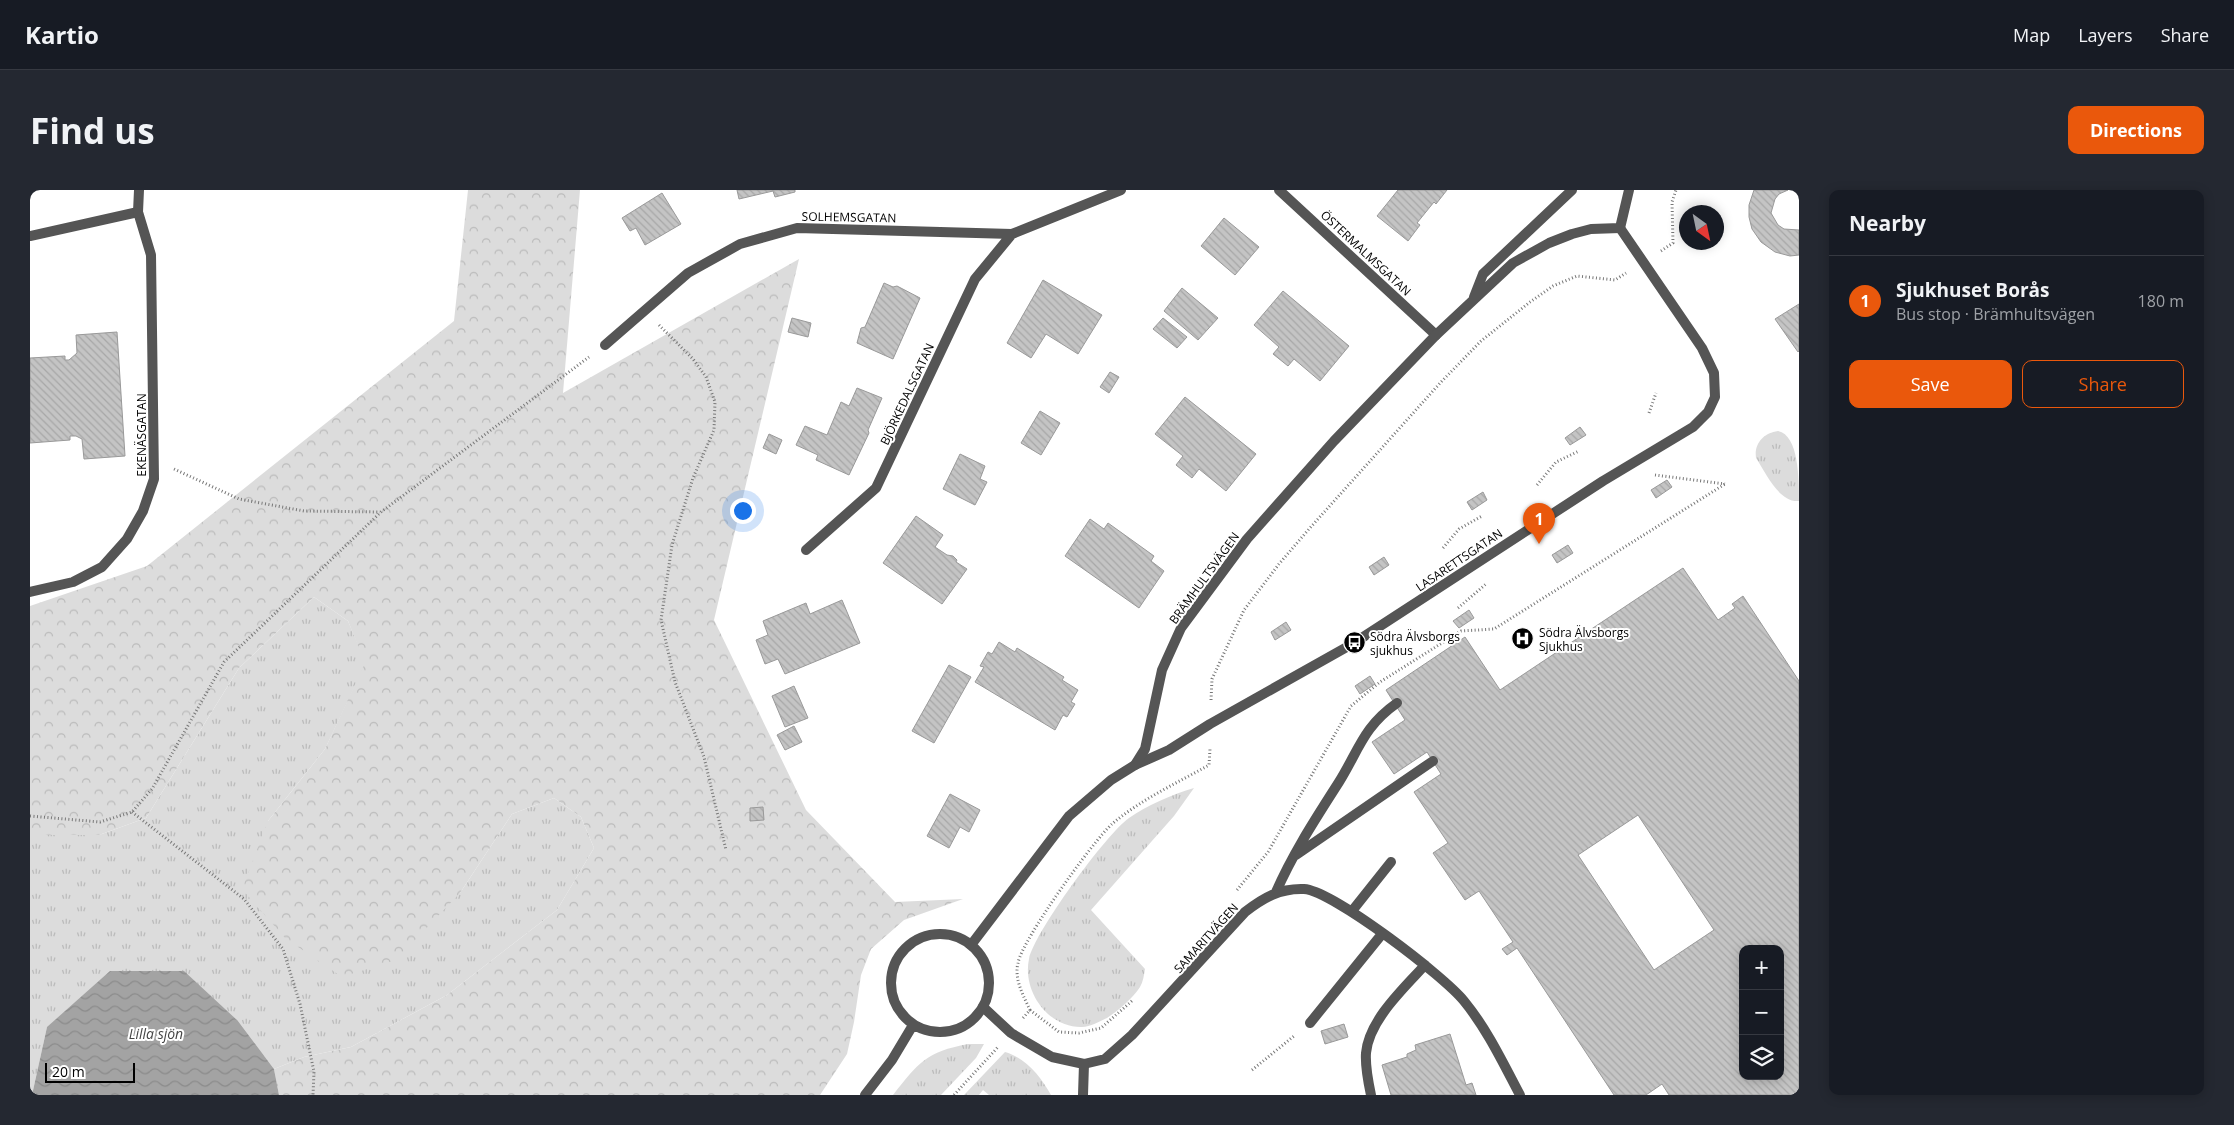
<!DOCTYPE html>
<meta charset="utf-8">
<style>
body{margin:0;font-family:"Open Sans",sans-serif;background:#242831;color:#f1f3f6}
.controls{position:absolute;right:15px;bottom:15px;display:grid;overflow:hidden;border-radius:10px;box-shadow:0 2px 12px #0003}
.controls button{width:45px;height:45px;display:grid;place-items:center;padding:0;border:0;border-bottom:1px solid #363941;background:#171b24;color:#f1f3f6;font:25px sans-serif}
.compass{position:absolute;left:1649px;top:15px;width:45px;height:45px;border-radius:50%;background:#171b24;box-shadow:0 2px 12px #0003;rotate:147deg}
.scale{position:absolute;left:15px;bottom:12px;width:90px;box-sizing:border-box;padding-left:5px;border:2px solid #000;border-top:0;font-size:14px;line-height:18px;white-space:nowrap;color:#000;-webkit-text-stroke:4px #fff;paint-order:stroke}
.you{position:absolute;left:712px;top:320px;width:18px;height:18px;margin:-12px;border:4px solid #fff;border-radius:50%;background:#1a73e8;box-shadow:0 0 0 8px #1a73e833}
.badge{display:grid;place-items:center;width:32px;height:32px;border-radius:50%;background:#ea580c;color:#fff;font-size:16px;font-weight:700}
.pin{position:absolute;translate:-50% -41px;filter:drop-shadow(0 1px 2px #0008)}
.pin::after{content:'';position:absolute;top:26px;width:18px;height:15px;background:inherit;clip-path:polygon(0 0,100% 0,50% 100%)}
.list{margin:0;padding:0;list-style:none}
h2{display:flex;justify-content:space-between;align-items:center;height:65px;margin:0;padding:0 20px;font-size:21px}
h2 small{font-size:16px;font-weight:400;color:#9ea1a6}
.list li{display:grid;grid-template-columns:32px 1fr auto;gap:15px;align-items:center;box-sizing:border-box;height:90px;padding:0 20px;border-top:1px solid #363941}
.list b{display:block;font-size:19px;white-space:nowrap}
.list p{margin:0;font-size:16px;white-space:nowrap;color:#9ea1a6}
.list em{font-size:16px;font-style:normal;color:#9ea1a6}
.actions{display:flex;gap:10px;padding:15px 20px}
.actions a{flex:1;padding:11px 0;border:1px solid #ea580c;border-radius:10px;text-align:center;font-size:18px;color:#ea580c}
.actions .main{background:#ea580c;color:#fff}
.icon{flex:none;width:28px;height:28px;fill:none;stroke:currentColor;stroke-width:2;stroke-linecap:round;stroke-linejoin:round}
.map{position:relative;flex:none;width:1769px;height:905px;overflow:hidden;border-radius:10px}
header{display:flex;align-items:center;gap:30px;box-sizing:border-box;height:70px;padding:0 25px;background:#171b24;border-bottom:1px solid #363941}
header strong{font-size:24px}
nav{display:flex;gap:28px;margin-inline-start:auto;font-size:18px}
.intro{display:flex;align-items:center;justify-content:space-between;box-sizing:border-box;height:120px;padding:0 30px}
h1{margin:0;font-size:35px}
.button{padding:12px 22px;border-radius:10px;background:#ea580c;color:#fff;font-size:18px;font-weight:700}
main{display:flex;gap:30px;padding:0 30px}
aside{flex:1;background:#171b24;border-radius:10px;box-shadow:0 2px 12px #0003}
.map>svg:first-child{display:block}
.grass{fill:url(#grass-tufts)}
.forest{fill:url(#forest-crowns)}
.water{fill:url(#water-waves)}
.building{fill:url(#building-back-hatch);stroke:#999;fill-rule:evenodd}
.lines{fill:none;stroke-linecap:round;stroke-linejoin:round}
.path{stroke:#777;stroke-width:3;stroke-dasharray:1 2.5;stroke-linecap:butt}
.service{stroke:#555;stroke-width:10}
.minor{stroke:#555;stroke-width:10}
.tertiary{stroke:#555;stroke-width:10}
.labels{text-anchor:middle;dominant-baseline:central;stroke-width:4;stroke-linejoin:round;paint-order:stroke}
.street-label{font-size:12px;fill:#000;stroke:#fff}
.poi-label{font-size:12px;fill:#000;stroke:#fff;text-anchor:start}
.water-label{font-size:14px;font-style:italic;fill:#444;stroke:#fff}
</style>
<header>
<strong>Kartio</strong>
<nav><a>Map</a><a>Layers</a><a>Share</a></nav>
</header>
<div class="intro"><h1>Find us</h1><a class="button">Directions</a></div>
<main>
<div class="map">
<svg width="1769" height="905" viewBox="0 0 1769 905">
<defs>
<pattern id="grass-tufts" width="24" height="20" patternUnits="userSpaceOnUse" patternTransform="scale(1.25)"><rect width="24" height="20" fill="#dcdcdc"/><path d="M3 7l-1-3M5 7V3M7 7l1-3M15 17l-1-3M17 17v-4M19 17l1-3" fill="none" stroke="#bbb"/></pattern>
<pattern id="forest-crowns" width="20" height="18" patternUnits="userSpaceOnUse" patternTransform="scale(1.25)"><rect width="20" height="18" fill="#dcdcdc"/><path d="M2 6a3 3 0 1 1 6 0M12 15a3 3 0 1 1 6 0" fill="none" stroke="#bbb"/></pattern>
<pattern id="water-waves" width="16" height="10" patternUnits="userSpaceOnUse" patternTransform="scale(1.25)"><rect width="16" height="10" fill="#a3a3a3"/><path d="M0 5q4-4 8 0t8 0" fill="none" stroke="#8b8b8b"/></pattern>
<pattern id="building-back-hatch" width="6" height="6" patternUnits="userSpaceOnUse" patternTransform="scale(1.25)"><rect width="6" height="6" fill="#c4c4c4"/><path d="M-1 5l2 2M0 0l6 6M5-1l2 2" fill="none" stroke="#a7a7a7"/></pattern>
</defs>
<rect width="100%" height="100%" fill="#fff"/>
<path class="grass" d="M1748 241C1769 245 1769 290 1769 311 1749 313 1736 283 1726 268 1724 253 1734 243 1748 241Z
M284 407 318 431 336 473 295 559 238 631 430 703 482 624 524 608 551 627 564 658 527 720 417 805 321 857 274 867 244 879 208 831 17 837 2 905H0V645H69L116 628 209 478Z
M1164 598 1144 626 1061 720 1115 779C1114 785 1113 792 1110 797 1103 808 1088 821 1077 828 1070 831 1060 837 1052 837 1019 838 992 802 999 769 1004 743 1076 644 1099 628 1116 616 1143 604 1164 598Z
M938 854H954L946 868 911 905H863C889 872 896 862 938 854Z
M975 862C996 868 1011 887 1021 905H959L953 900 949 905H934Z"/>
<path class="forest" d="M438 0H550L533 203 769 69 684 430 776 620 865 712 933 709 874 730 841 759 831 785 824 832 817 864 790 905H249L244 879 274 867 321 857 417 805 527 720 564 658 551 627 524 608 482 624 430 703 366 770 312 787 255 748 212 699 238 631 295 559 335 473 318 431 284 407 209 478 116 628 69 645H0V416L117 376 424 131Z"/>
<path class="water" d="M80 781H154L208 831 244 879 249 905H2L17 837Z"/>
<path class="building" d="M707 0H765V2L745 7 743 1 709 9Z
M1368 0H1417L1406 14 1404 12 1387 33 1390 35 1378 51 1347 26Z
M1724 0H1758L1749 4 1745 9 1741 23 1748 35 1754 39 1769 40V65L1760 66 1745 62 1731 52 1722 39 1719 27V15Z
M632 3 651 34 615 55 606 38 600 41 592 28Z
M1194 28 1229 57 1205 85 1171 56Z
M1013 90 1072 125 1048 164 1016 144 1001 168 977 153Z
M854 93 863 97 867 96 890 108 863 169 827 153 831 138 835 137Z
M1152 98 1188 128 1168 150 1134 121Z
M1253 101 1319 156 1290 191 1264 169 1258 176 1243 164 1249 157 1224 135Z
M1769 114V161L1768 162 1745 129Z
M762 128 781 133 778 147 758 142Z
M1133 128 1157 147 1147 158 1123 139Z
M87 142 95 266 54 269 52 249 46 246H40V250L0 253V168L35 166V170H39L47 163 46 145Z
M1080 182 1089 187 1079 203 1070 197Z
M827 198 852 208 838 240 839 243 819 285 786 270 788 265 766 255 775 236 797 245 811 212 819 216Z
M1155 207 1226 264 1196 301 1169 279 1162 288 1146 275 1153 266 1125 244Z
M1010 221 1030 233 1011 265 991 253Z
M1550 237 1556 245 1540 255 1535 248Z
M739 244 752 250 746 264 733 258Z
M930 264 955 276 950 289 957 292 945 315 913 299Z
M1637 290 1642 297 1626 308 1621 300Z
M1453 302 1457 310 1442 320 1437 312Z
M886 326 913 345 905 357 917 365 923 366 927 370 926 372 937 379 912 414 853 373Z
M1060 329 1074 339 1078 333 1124 366 1121 371 1134 381 1109 418 1035 366Z
M1538 355 1543 363 1527 373 1522 365Z
M1354 367 1359 375 1344 385 1339 377Z
M1653 378 1688 430 1705 418 1702 414 1713 406 1769 491V905H1639L1632 894 1616 905H1584L1487 758 1477 765 1472 759 1483 752 1449 701 1435 710 1403 663 1418 653 1384 602 1411 584 1397 562 1364 584 1342 552 1375 530 1356 500 1435 447 1470 500ZM1608 625 1684 740 1624 780 1548 665ZM1713 759H1750V886H1713Z
M812 410 830 453 755 484 748 469 735 474 726 450 738 445 733 431 776 413 780 424Z
M1439 420 1444 428 1429 438 1423 431Z
M1256 432 1261 440 1245 450 1241 442Z
M969 452 985 462 987 458 1034 487 1032 490 1048 500 1041 512 1045 514 1037 527 1033 525 1025 540 945 492 954 477 950 476 958 462 962 464Z
M919 475 941 487 904 553 882 541Z
M1340 486 1345 494 1330 504 1325 496Z
M764 496 778 528 755 537 742 506Z
M764 536 772 552 755 560 747 545Z
M920 604 950 620 939 642 930 637 919 658 897 646Z
M733 617 734 630 720 631V618Z
M1314 834 1318 847 1295 854 1291 841Z
M1420 844 1436 895 1442 893 1446 905H1361L1352 875 1377 867V864L1386 860 1385 855Z"/>
<g class="lines">
<path class="path" d="M1631 61 1643 53 1642 12 1646 0
M629 135 663 169 676 187 685 212 684 240 663 288 642 355 631 430 645 492 674 567 696 660
M1619 223 1626 203
M144 279 209 309 274 321 350 322
M1625 285 1695 294
M1507 295 1526 272 1549 261
M1413 358 1429 339 1452 326
M1428 418 1456 394
M1181 510 1182 489 1214 420 1249 374 1279 339 1411 192 1451 151 1500 112 1523 96 1547 86 1585 90 1596 83
M102 622 214 709 253 759 270 814 284 882 283 905
M0 626 70 632 102 622 122 599 194 472 351 322 559 167
M1207 700 1238 662 1321 516 1350 492 1431 441 1464 439 1695 294
M1000 820 1029 842 1049 843 1071 838 1103 810
M993 828 1000 820C993 805 984 789 988 773 992 750 1063 651 1082 634 1110 610 1147 593 1179 575L1180 559
M1222 880 1264 846
M924 905 968 857"/>
<path class="service" d="M0 46 108 22
M1105 575 1139 560 1180 534 1324 453 1573 291 1663 237 1678 222 1685 207 1684 183 1672 158 1590 38
M1266 665 1403 571
M1246 702C1263 663 1286 628 1309 592 1329 560 1333 537 1367 513
M1322 721 1361 672
M1280 833 1352 744
M1054 874 1075 869 1102 845 1215 722C1233 708 1250 698 1274 699 1303 701 1414 786 1434 811 1457 839 1473 873 1490 905
M1341 905C1338 891 1335 877 1336 863 1339 830 1374 798 1395 775"/>
<path class="minor" d="M1249 0 1406 145
M575 155 658 83 710 54 767 38 982 44 1091 0
M776 360 846 298 945 89 982 44
M0 402 43 392 72 377 97 349 113 321 124 289 121 65 108 22 109 0
M953 817 981 843 1022 867 1054 874 1053 905"/>
<path class="tertiary" d="M1444 107 1453 84 1542 0
M861 793a49 49 0 1 1 98 0a49 49 0 1 1-98 0Z
M941 755 1039 626 1081 590 1105 575 1115 559 1132 480 1151 438 1217 349 1304 251 1406 145 1483 73 1519 53 1542 44 1561 39 1590 38 1599 0
M835 905 862 870 883 835"/>
</g>
<defs>
<symbol id="hospital-disc" viewBox="-11 -11 22 22"><circle r="9.5" fill="#000" stroke="#fff"/><path d="M-5-5h3v3.5h4V-5h3V5h-3V1.5h-4V5h-3Z" fill="#fff"/></symbol>
<symbol id="bus-disc" viewBox="-11 -11 22 22"><circle r="9.5" fill="#000" stroke="#fff"/><path d="M-5-6H5V4H4V6H2V4H-2V6H-4V4H-5ZM-3.5-4V0h7V-4ZM-3.5 1.2v1.5H-2V1.2ZM2 1.2v1.5H3.5V1.2Z" fill="#fff"/></symbol>
</defs>
<g fill-rule="evenodd">
<use href="#hospital-disc" x="1480" y="436" width="25" height="25"/>
<use href="#bus-disc" x="1312" y="440" width="25" height="25"/>
</g>
<g class="labels">
<g class="street-label">
<text transform="translate(819 27) rotate(1)">SOLHEMSGATAN</text>
<text transform="translate(1336 63) rotate(43)">ÖSTERMALMSGATAN</text>
<text transform="translate(877 204) rotate(-65)">BJÖRKEDALSGATAN</text>
<text transform="translate(111 245) rotate(-90)">EKENÄSGATAN</text>
<text transform="translate(1429 370) rotate(-34)">LASARETTSGATAN</text>
<text transform="translate(1174 388) rotate(-54)">BRÄMHULTSVÄGEN</text>
<text transform="translate(1176 748) rotate(-48)">SAMARITVÄGEN</text>
</g>
<g class="poi-label">
<text x="1509" y="442">Södra Älvsborgs<tspan x="1509" dy="14">Sjukhus</tspan></text>
<text x="1340" y="446">Södra Älvsborgs<tspan x="1340" dy="14">sjukhus</tspan></text>
</g>
<g class="water-label">
<text x="126" y="843">Lilla sjön</text>
</g>
</g>
</svg>
<div class="controls">
<button>+</button>
<button>−</button>
<button><svg class="icon" aria-label="layers" viewBox="0 0 24 24"><path d="M12 4l9 5-9 5-9-5zM3 14l9 5 9-5"/></svg></button>
</div>
<svg class="compass" viewBox="-18 -18 36 36"><path d="M0-13l5 13h-10z" fill="#e53935"/><path d="M0 13l5-13h-10z" fill="#9ea1a6"/></svg>
<div class="scale">20 m</div>
<div class="you"></div>
<div class="pin badge" style="left:1509px;top:354px">1</div>
</div>
<aside>
<h2>Nearby<small></small></h2>
<ul class="list">
<li><span class="badge">1</span><div><b>Sjukhuset Borås</b><p>Bus stop · Brämhultsvägen</p></div><em>180 m</em></li>
</ul>
<div class="actions"><a class="main">Save</a><a>Share</a></div>
</aside>
</main>
